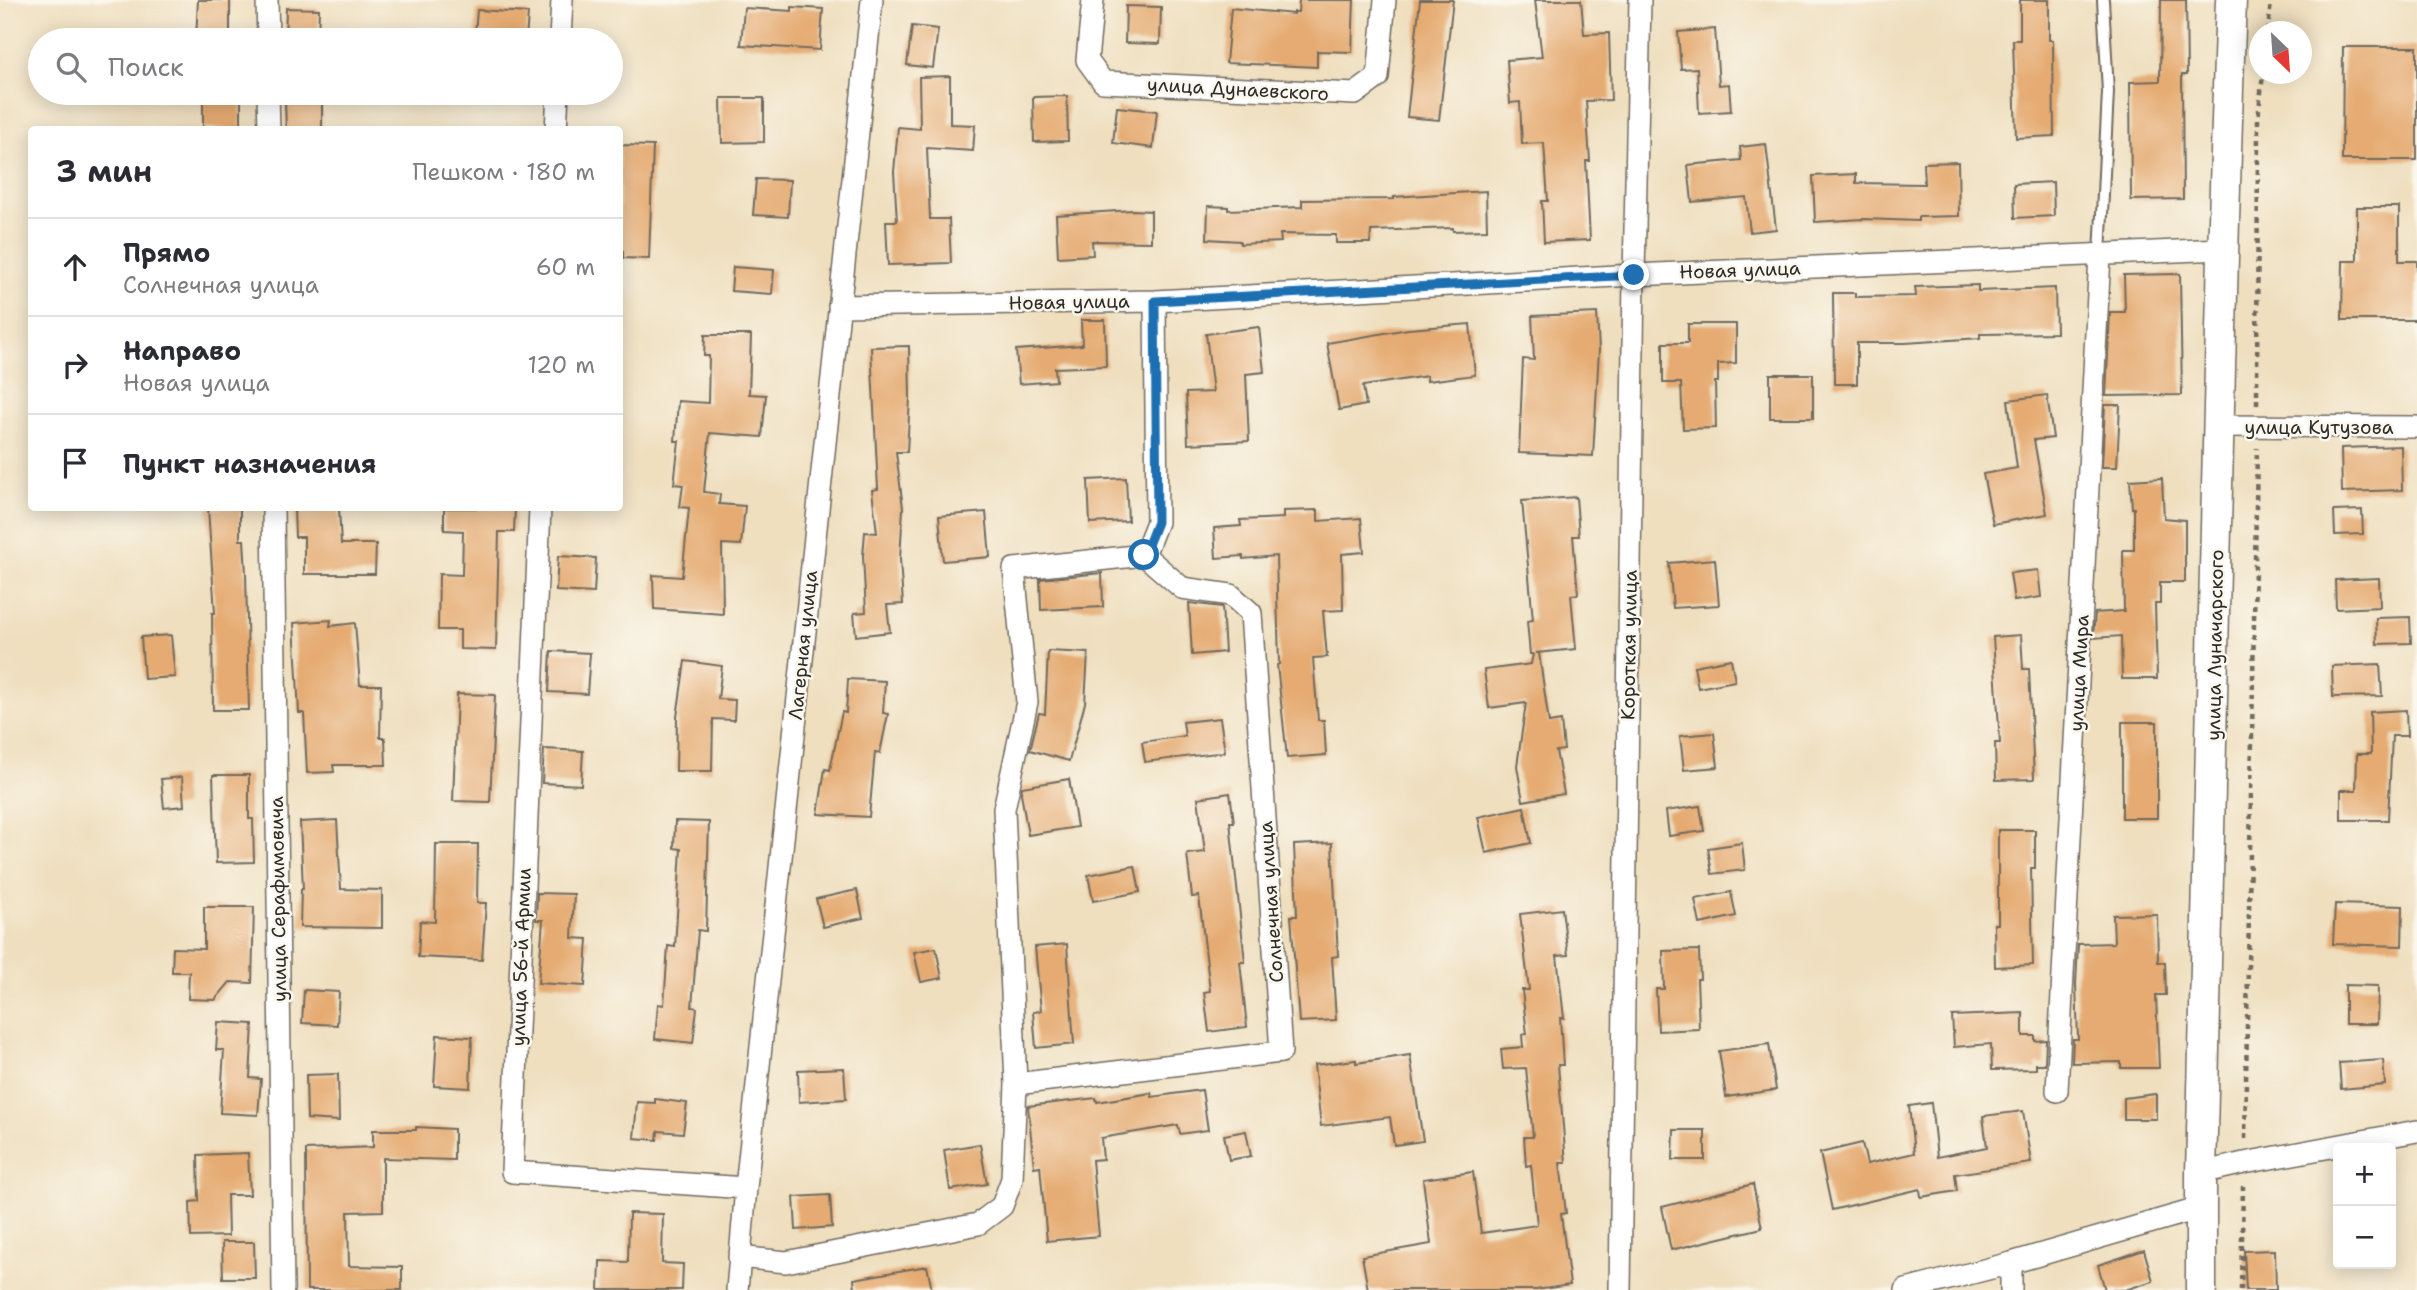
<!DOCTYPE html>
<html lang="ru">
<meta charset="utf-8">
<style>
body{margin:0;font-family:"Shantell Sans",sans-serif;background:#f2f2f3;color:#2b2b33}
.controls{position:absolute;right:21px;bottom:21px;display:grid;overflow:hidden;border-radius:7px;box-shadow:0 4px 18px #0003}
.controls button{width:63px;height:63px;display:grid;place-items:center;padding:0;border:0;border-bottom:2px solid #e1e1e2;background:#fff;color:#2b2b33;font:35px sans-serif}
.compass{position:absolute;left:2249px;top:21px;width:63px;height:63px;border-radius:50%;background:#fff;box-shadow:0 4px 18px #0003;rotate:155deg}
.stop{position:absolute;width:21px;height:21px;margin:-16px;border:5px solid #1f6fb2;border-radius:50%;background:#fff}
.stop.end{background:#1f6fb2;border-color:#fff;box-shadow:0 2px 7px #0008}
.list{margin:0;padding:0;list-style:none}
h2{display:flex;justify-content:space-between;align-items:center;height:91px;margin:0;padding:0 28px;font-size:30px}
h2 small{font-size:23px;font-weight:400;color:#7c7c81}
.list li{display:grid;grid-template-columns:46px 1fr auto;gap:21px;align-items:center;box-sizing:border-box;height:98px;padding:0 28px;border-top:2px solid #e1e1e2}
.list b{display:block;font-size:26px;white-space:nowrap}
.list p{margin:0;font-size:23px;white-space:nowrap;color:#7c7c81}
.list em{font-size:23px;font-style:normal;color:#7c7c81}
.icon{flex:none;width:38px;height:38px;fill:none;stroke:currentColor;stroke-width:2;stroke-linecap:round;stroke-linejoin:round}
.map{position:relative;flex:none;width:2417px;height:1290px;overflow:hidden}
.search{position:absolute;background:#fff;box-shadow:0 4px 18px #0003;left:28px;top:28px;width:595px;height:77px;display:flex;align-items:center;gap:18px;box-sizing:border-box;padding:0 24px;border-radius:38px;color:#7c7c81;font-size:26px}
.panel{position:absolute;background:#fff;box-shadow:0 4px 18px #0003;left:28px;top:126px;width:595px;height:385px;border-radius:7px}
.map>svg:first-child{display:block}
.building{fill:#e5ab72}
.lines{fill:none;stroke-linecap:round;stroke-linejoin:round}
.service-casing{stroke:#706a5f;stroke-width:14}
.minor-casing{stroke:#706a5f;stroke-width:24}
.secondary-casing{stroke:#706a5f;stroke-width:33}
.path{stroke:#706a5f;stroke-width:4.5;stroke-dasharray:5 5;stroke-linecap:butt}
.service{stroke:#fff;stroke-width:10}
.minor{stroke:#fff;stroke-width:21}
.secondary{stroke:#fff;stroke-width:30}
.route{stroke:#1f6fb2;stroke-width:9}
.labels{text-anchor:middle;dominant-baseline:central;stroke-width:5;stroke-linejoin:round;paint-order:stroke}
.street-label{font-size:19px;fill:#2b2b2b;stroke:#fbf7ec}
</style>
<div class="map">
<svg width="2417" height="1290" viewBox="0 0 2417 1290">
<rect width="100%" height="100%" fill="#fbf7ec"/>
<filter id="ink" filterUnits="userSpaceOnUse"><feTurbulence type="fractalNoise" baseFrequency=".0143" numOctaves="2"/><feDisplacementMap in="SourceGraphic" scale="14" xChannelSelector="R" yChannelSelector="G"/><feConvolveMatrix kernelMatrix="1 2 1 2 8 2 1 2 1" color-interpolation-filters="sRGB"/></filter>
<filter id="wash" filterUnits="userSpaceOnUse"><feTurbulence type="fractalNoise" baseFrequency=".00686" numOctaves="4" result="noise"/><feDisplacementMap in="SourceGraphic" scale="28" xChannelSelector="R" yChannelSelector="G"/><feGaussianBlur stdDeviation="1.57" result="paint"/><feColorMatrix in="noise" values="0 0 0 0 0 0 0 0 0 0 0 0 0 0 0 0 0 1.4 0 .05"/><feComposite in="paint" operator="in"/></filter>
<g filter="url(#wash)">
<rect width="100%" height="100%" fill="#efdfbf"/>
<g id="blocks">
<path class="building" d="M198 0H230V40H196Z
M1299 0H1354L1352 52 1317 51V67L1226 63 1231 8 1294 14V12H1298Z
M1420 0H1453L1439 120 1407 117Z
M1535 0H1581L1584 34 1609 33 1611 100 1586 101 1590 161H1586L1590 240 1544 242 1542 201H1548L1544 143 1522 144 1520 102 1510 103 1507 60 1542 57Z
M2020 0H2049V40H2053L2054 136 2016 138 2013 40H2020Z
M2161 0H2186L2187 75H2182L2183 199 2131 200 2130 82 2160 81Z
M1126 6 1161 7 1160 44 1125 43Z
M792 7 823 9 820 50 741 45 744 8 792 11Z
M286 8 319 9 318 40H285Z
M477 10 528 13 526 40H482L483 34H475Z
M912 26 938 29 933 68 907 65Z
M1715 29 1719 85 1729 84 1731 111 1699 113 1697 68 1681 69 1678 32Z
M2343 47H2417V160H2342Z
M950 76V124L975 125 973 151 927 148 930 219H949L951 263 888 265 886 221H897L894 172 898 127 920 129 919 77Z
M203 93H241V129L203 128Z
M1067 96 1068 141 1034 142 1033 97Z
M721 98H764V142L722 143Z
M285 101H322V130H286Z
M1117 107 1157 111 1153 148 1113 143Z
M1766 144 1776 229 1750 232 1746 197 1692 202 1688 165 1741 160 1740 147Z
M620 145 653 146 649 259 623 258V251H620Z
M1958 162 1959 216 1918 217V221L1863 219 1815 222 1813 176 1856 174V183L1924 184 1923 163Z
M756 179 790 180 788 217 753 215Z
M2053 182 2054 216 2015 218 2014 184Z
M1486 191 1487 230 1453 231V228L1371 231 1370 243H1336V235L1280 234 1281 242 1240 244V241L1207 239 1208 206 1228 207V210L1302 207V200L1394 199V197Z
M2357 207H2399V261H2417V320H2342L2343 261H2357Z
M1133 210 1151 211V242L1092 241 1093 255 1058 257 1056 215Z
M733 267 774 270 772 294 731 291Z
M2180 274 2182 395 2106 396 2110 312H2125L2124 275Z
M1978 285V291L2055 288 2056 333 1980 334V338L1905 343H1857V384H1834L1833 293H1855V297L1916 296 1915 287Z
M1597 313 1599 350 1593 456 1519 453 1523 359 1534 360 1532 316Z
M1081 320H1105L1106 366 1055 368 1056 381 1019 384 1016 350 1082 345Z
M1470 324 1475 375 1427 381V376L1363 386 1366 405 1339 410 1327 343 1408 329Z
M1688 324H1736V363L1718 364V382H1715L1716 428 1683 429 1681 383H1663V343H1688Z
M1259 327 1264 372 1246 374 1249 441 1188 444 1186 393 1213 392 1206 334Z
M705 335H751L749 394 766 395 762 437 710 433 704 492 720 494 719 504 745 506 741 545 722 544 723 614 654 609 653 575 682 577 689 508 680 507 683 485 674 484 679 441H675L678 401 708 403 709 356H704Z
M909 346 910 397 907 452H896L903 508 900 559 903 604 887 605 890 632 856 636 854 613 866 612 863 556 865 532 877 533 872 490 878 489 871 347Z
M1770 374H1813V418H1770Z
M2047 395 2053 438 2034 440 2047 514 1993 524 1983 474 2017 468 2008 400Z
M2105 405H2120L2117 467H2102Z
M2401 446 2402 490 2342 492 2341 448Z
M1126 478 1128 521 1090 523 1088 480Z
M2162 478 2164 518 2185 520V582H2160V604H2155L2157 679H2122L2121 636 2093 638 2095 613 2124 611 2123 550H2134V508H2132L2130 480Z
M1576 497 1579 536H1573L1578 594 1571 595 1576 649 1536 653H1539L1549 723 1561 721 1564 750 1556 751 1564 794 1523 801 1517 766 1526 703 1489 708 1484 670 1531 664 1533 654H1530L1527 621 1533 620 1522 501Z
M208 508H240V540H244L246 573 249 710H213L212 613H215Z
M294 508H339L341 544H376L375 574H304V537H295Z
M444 508H515L514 532H499L496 650 460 649V630H438L439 574 462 575 463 531 444 530Z
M1318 510V521L1361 518 1364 552 1342 554 1343 610 1323 611 1327 657 1313 658 1318 720H1324L1326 755 1287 758 1277 665 1279 664 1276 556 1243 559V556L1216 558 1214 528 1241 526 1240 520 1283 518V511Z
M2362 510 2363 534 2335 535 2334 511Z
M986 512 990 557 943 561 939 516Z
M558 556 596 558 594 593 556 591Z
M1715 559 1719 605 1673 608 1669 563Z
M2038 570 2041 597 2014 601 2010 573Z
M1102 573 1103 607 1041 610 1040 579Z
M2379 578 2380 607 2336 609 2335 580Z
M1189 603 1222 607 1225 652 1192 655Z
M2410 617 2411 643 2377 644 2376 618Z
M331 620 330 626 355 623 360 685H381L380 738H385L386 765H333L334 772 307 773 304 713H299L294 623Z
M171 635 175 677 144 679 141 637Z
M2021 635 2023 669H2029L2034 779 1996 780 1995 743H2000L1993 637Z
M551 651 590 653 587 694 549 692Z
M1048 651 1088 653 1085 703 1069 761 1030 750 1039 713 1045 714Z
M1731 659 1735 681 1698 688 1694 666Z
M685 661 722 666 718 699 735 700 734 720 713 719 712 771H676L677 717Z
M2380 664 2382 696 2333 697 2332 666Z
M848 679 885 681 883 713 888 714 880 753 875 752 869 817 818 814 825 769 830 770 842 712 846 713Z
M457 694 495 695 490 802 453 801Z
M2406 710 2407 736H2392L2388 820H2341V790H2356L2357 754H2371L2370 712Z
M1220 718 1225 752 1145 762 1142 742 1185 736 1183 722Z
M2122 722H2157V818H2122Z
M1714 733 1718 767 1684 770 1680 736Z
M544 749 583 751 581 785 542 783Z
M213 775H249V819H253L254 862 216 863Z
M182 777 184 806 164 808 161 779Z
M1069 779 1077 827 1028 835 1021 793 1022 787Z
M1230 793 1234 822H1230L1245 962H1240L1247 1027 1209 1032 1204 992 1210 991 1199 896 1192 897 1187 854 1205 852 1198 798Z
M1700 806 1704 831 1669 836 1666 811Z
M1524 807 1531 843 1486 853 1478 817Z
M337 820 341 889 382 890V928L300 927 301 889H303L300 822Z
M675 821 709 822 706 931 698 930 692 1007 697 1008 693 1043 655 1039 658 1004 664 1005 668 946 675 947 681 849 674 848Z
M1998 830H2035V868H2031L2033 965 1995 967 1994 924H1998Z
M1332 843 1338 956 1332 957 1336 1020 1299 1022 1291 916H1297L1294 845Z
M1742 843 1745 870 1712 874 1708 848Z
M436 844H478L477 903H486L482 960 418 957 420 921 435 922Z
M1135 866 1140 892 1093 901 1088 875Z
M857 890 863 918 823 927 816 899Z
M1731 892 1736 916 1700 924 1695 899Z
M537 893 574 894 572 938 588 939 585 986 538 983 543 920H536Z
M2335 904 2403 906 2402 946 2333 944Z
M204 907H254L252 983 230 982 215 1000 188 999 189 972H172L173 948 204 949Z
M1562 909 1568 955 1557 956 1564 1018H1560L1563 1065H1558L1566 1163H1560L1566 1213 1561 1214 1570 1285 1536 1290H1368L1362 1256 1431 1244 1423 1179 1473 1172 1481 1233 1537 1225 1531 1165 1526 1166 1524 1137H1533L1526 1068 1503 1069 1501 1049 1523 1047 1522 1035 1527 1034 1522 990H1529L1520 914Z
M2157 914 2158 962H2165L2166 995H2156L2159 1068H2121V1062L2072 1063 2073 1039H2078L2076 984 2078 944 2114 943 2113 915Z
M1067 944 1074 1044 1036 1048 1033 1012 1041 1011 1035 947Z
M936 948 942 978 921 982 914 952Z
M1699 950 1700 979H1697L1699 1029 1658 1031 1656 989H1664L1663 951Z
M2345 985 2378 986 2377 1024H2345Z
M304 990 339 992 337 1025 302 1023Z
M2023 1013V1036H2035V1041L2046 1040 2045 1064H2036V1069L1992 1070 1991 1044 1954 1047 1952 1016Z
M218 1022 253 1024 250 1078 261 1079 258 1115 220 1113 224 1050H216Z
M437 1035 472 1037 470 1088 434 1086Z
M1769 1044 1776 1090 1726 1097 1719 1051Z
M1410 1055 1423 1141 1394 1145 1390 1117 1321 1126 1314 1065 1356 1060V1063Z
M2383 1060 2385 1085 2341 1089 2339 1063Z
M844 1068 846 1099 799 1102 798 1070Z
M338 1074 339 1121 307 1119 306 1075Z
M1202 1090 1208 1130 1180 1134 1178 1125 1101 1138 1103 1159 1092 1160 1099 1236 1047 1241 1040 1166 1034 1167 1028 1106 1096 1098 1097 1102 1151 1093 1152 1097Z
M2156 1094V1119H2124V1098Z
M655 1099 687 1103 683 1133 658 1131 657 1140 634 1138 637 1102 655 1103Z
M1931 1103 1937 1157 1987 1147 1983 1116 2023 1111 2031 1163 1955 1174 1957 1191 1921 1197 1920 1189 1832 1210 1820 1153 1862 1143 1867 1164 1914 1153 1909 1106Z
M416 1127 454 1129V1160L383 1158V1211L348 1212 349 1266 402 1267V1290H307L306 1150 373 1147V1130H416Z
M1674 1130H1705V1160H1673Z
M1246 1131 1251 1156 1229 1160 1224 1135Z
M980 1144 987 1184 950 1190 944 1150Z
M248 1153 250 1195H227L228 1236 191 1237 190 1202 199 1201 198 1155Z
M1753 1184 1762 1228 1671 1250 1662 1207Z
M830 1195 832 1227 796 1230 794 1197Z
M629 1213 663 1214 662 1263 683 1264 682 1290H599L600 1261 628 1262Z
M222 1242H254L255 1278H223Z
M2144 1250 2153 1281 2125 1290H2105L2098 1265Z
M2275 1250 2276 1290H2246L2244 1251Z
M927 1266 932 1290H855L854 1279Z"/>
</g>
</g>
<g filter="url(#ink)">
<use href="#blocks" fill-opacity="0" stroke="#706a5f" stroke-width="2"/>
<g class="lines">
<defs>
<path id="service" d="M2100 255 2108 92 2103 0"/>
<path id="minor" d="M267 0 268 40
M1093 0 1087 60 1103 82 1355 94 1378 77 1385 0
M560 40 562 0
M268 93 269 130
M556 130 558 93
M839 306 1155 301 1634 275 2222 249
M2220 426 2417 427
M273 508 283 1290
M540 508 512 1172 746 1188
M1016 1084 1281 1052 1251 613 1231 595 1182 588 1144 555
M2057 1091 2100 255
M2201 1173 2244 1163 2417 1131
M739 1257 786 1262 978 1224 1002 1206 1012 1179 1016 1084 1004 809 1027 702 1014 569 1144 555 1157 522 1155 301
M2011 1263V1290
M737 1290 746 1188 872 0
M1620 1290 1634 275 1640 0
M1906 1290 2011 1263 2201 1208"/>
<path id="secondary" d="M2201 1290V1173C2211 782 2217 391 2231 0"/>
</defs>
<use href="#service" class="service-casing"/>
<use href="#minor" class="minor-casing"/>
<use href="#secondary" class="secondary-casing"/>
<path class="path" d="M2268 32 2271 0
M2257 404 2258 119 2263 74
M2245 1139 2257 448
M2241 1290 2243 1186"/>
<use href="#service" class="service"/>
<use href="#minor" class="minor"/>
<use href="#secondary" class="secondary"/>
</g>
</g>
<g class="lines" filter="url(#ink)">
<path class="route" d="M1144 555 1157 522 1155 301 1634 275"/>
</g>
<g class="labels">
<g class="street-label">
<text transform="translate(1238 89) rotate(3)">улица Дунаевского</text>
<text transform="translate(1740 270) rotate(-2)">Новая улица</text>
<text transform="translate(1069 302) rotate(-1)">Новая улица</text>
<text x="2319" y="427">улица Кутузова</text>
<text transform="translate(803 645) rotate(-84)">Лагерная улица</text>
<text transform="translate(1629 645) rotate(-89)">Короткая улица</text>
<text transform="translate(2215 645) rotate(-89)">улица Луначарского</text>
<text transform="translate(2079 673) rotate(-87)">улица Мира</text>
<text transform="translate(278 899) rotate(-91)">улица Серафимовича</text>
<text transform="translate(1271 902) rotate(-94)">Солнечная улица</text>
<text transform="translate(521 957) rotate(-88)">улица 56-й Армии</text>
</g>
</g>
</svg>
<div class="controls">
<button>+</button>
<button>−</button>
</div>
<svg class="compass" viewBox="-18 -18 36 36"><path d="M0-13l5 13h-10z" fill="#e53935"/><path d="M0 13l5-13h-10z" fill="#7c7c81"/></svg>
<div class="stop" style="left:1144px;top:555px"></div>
<div class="stop end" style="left:1634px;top:275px"></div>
<div class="search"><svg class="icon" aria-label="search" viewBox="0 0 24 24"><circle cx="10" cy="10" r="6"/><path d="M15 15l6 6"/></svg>Поиск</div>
<section class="panel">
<h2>3 мин<small>Пешком · 180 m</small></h2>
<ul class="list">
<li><svg class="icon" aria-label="ahead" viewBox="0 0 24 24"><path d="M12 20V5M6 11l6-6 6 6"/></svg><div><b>Прямо</b><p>Солнечная улица</p></div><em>60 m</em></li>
<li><svg class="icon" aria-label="right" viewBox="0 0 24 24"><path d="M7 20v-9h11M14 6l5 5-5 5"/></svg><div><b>Направо</b><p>Новая улица</p></div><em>120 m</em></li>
<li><svg class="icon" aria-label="arrive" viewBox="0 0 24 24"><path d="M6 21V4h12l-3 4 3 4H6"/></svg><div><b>Пункт назначения</b></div></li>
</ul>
</section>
</div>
